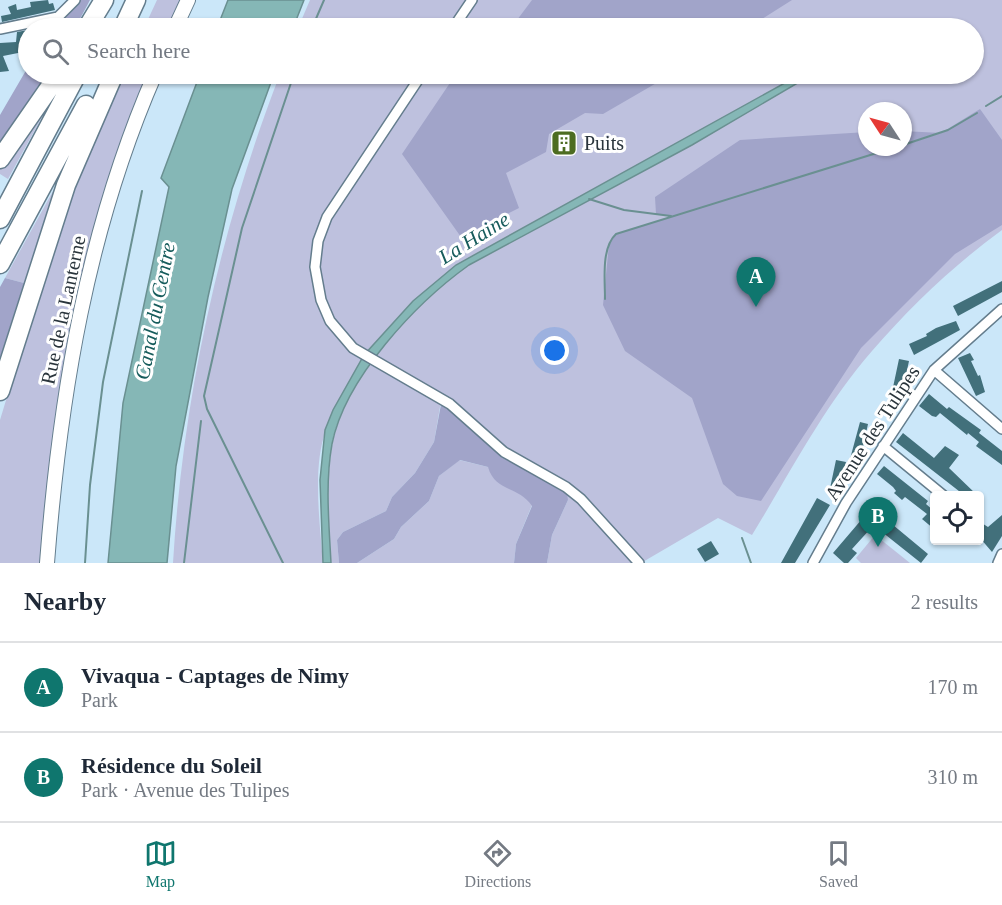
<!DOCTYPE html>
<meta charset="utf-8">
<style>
body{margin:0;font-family:"Times New Roman",serif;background:#f2f2f3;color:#1f2937}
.controls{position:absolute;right:18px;bottom:18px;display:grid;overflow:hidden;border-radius:6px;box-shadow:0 2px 4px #0004}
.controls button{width:54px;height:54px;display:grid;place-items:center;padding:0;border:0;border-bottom:2px solid #e0e1e3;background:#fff;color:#1f2937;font:30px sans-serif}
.compass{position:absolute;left:858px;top:102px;width:54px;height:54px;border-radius:50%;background:#fff;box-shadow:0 2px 4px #0004;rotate:306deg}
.you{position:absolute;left:555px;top:351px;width:21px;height:21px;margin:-15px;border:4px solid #fff;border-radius:50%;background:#1a73e8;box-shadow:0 0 0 9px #1a73e833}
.badge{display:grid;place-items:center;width:39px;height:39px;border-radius:50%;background:#0f766e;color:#fff;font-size:20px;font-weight:700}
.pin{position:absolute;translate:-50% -50px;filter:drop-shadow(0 2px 3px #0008)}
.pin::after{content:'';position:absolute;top:32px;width:21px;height:18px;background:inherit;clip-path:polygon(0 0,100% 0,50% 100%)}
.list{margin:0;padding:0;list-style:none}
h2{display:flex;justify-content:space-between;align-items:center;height:78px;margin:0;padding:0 24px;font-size:26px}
h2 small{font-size:20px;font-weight:400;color:#747a83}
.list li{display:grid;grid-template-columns:39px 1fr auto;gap:18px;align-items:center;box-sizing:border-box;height:90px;padding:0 24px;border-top:2px solid #e0e1e3}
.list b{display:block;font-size:22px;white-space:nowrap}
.list p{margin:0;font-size:20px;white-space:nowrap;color:#747a83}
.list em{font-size:20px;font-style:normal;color:#747a83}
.icon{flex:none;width:33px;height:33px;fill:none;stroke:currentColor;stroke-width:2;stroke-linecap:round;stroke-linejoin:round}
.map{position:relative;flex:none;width:1002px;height:563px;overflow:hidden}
.search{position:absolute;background:#fff;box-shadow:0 2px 4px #0004;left:18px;right:18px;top:18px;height:66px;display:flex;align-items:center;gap:15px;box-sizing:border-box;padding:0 21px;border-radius:33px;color:#747a83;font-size:22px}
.sheet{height:258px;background:#fff}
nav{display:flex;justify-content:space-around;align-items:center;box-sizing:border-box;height:84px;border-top:2px solid #e0e1e3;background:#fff;font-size:16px;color:#747a83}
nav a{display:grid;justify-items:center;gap:3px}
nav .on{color:#0f766e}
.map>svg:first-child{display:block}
.green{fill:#bec1de;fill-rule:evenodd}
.forest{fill:#a1a4c9}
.water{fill:#85b7b6;stroke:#6a9091;stroke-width:1.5}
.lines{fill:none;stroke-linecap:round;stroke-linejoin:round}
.stream{stroke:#6a9091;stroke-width:2}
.building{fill:#42707b}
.street-casing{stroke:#647d8d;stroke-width:12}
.secondary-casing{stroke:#647d8d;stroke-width:16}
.highway-casing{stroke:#647d8d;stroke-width:21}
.street{stroke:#fff;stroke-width:9}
.secondary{stroke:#fff;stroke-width:14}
.highway{stroke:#fff;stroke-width:18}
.labels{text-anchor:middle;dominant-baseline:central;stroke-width:6;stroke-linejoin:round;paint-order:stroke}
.poi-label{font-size:20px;fill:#2a353c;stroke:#fff;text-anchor:start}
.street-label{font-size:20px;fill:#2a353c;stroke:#fff}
.water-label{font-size:21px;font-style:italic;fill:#175c5c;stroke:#fff}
</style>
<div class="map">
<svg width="1002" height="563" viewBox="0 0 1002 563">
<rect width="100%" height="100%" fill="#cbe7f9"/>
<path class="green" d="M157 0H182L169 28H144Z
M310 0H1002V230C954 265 911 306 872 351 824 406 790 473 752 535L718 518 641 563H547L552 535 568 500 538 472 441 401 434 442 415 473 392 497 386 511 343 532 337 540 339 563H331C329 518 324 472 336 429 342 406 359 388 359 364 353 387 334 407 326 430 312 467 320 524 323 563H173C183 396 220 229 280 74H974V28H298ZM867 111H903V147H867Z
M122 74H149C131 127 110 180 94 234 61 340 49 452 41 563H0V420L67 200Z
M59 86 8 179 0 174V166Z
M63 173 0 378V358L24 283 5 278Z
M459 460 488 467 512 490 524 494 532 505 516 544 514 563H357L394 539 401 527 429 501 439 476Z
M875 535 910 563H861L856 558Z"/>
<path class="forest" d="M75 0H90L75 28H56Z
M532 0H792L748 28H511Z
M28 67V74H49L0 144V115Z
M456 74H672L603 114 585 113 549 134 546 152 506 173 519 208 461 237 402 154Z
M980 109 1002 140V225L955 254 861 348 761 501 737 496 723 484 692 398 625 351 603 305 609 244 616 234 672 217 656 214 655 197 740 140 867 132V147H903V131L941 133Z
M5 278 24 283 0 358V287Z
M442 399 494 443 566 487 568 500 552 535 547 563H514L516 544 532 506C519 486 495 492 488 467L460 460 439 476 429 501 401 527 394 539 357 563H339L337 540 343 532 386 511 392 497 415 473 434 442Z"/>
<path class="water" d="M228 0H304L293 28H217Z
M200 74H274L232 189 208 297 176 466 167 563H108L123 403 169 187 161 178Z
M801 74H813L692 145 469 265C416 303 345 378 332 444 325 483 329 524 331 563H323L320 480 325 430 333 410 364 355 413 301 456 265Z"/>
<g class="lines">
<path class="stream" d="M312 28 324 0
M986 106 1002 96
M903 145 948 130 977 113
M589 199 624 210 671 216
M605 299C605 280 601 248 616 234L896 147
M742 538 751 563
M85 563 90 485 103 382 142 191
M184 563 201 421
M283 563 207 409 204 396 242 228 294 74"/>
</g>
<path class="building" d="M48 0 49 4 53 3 55 10 2 22 1 16 11 14 8 7 16 4 17 10 31 7 30 2Z
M28 30V66H25L23 52 3 56 9 71 0 72V43L16 42 17 32Z
M1002 281V292L958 316 953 306Z
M956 321 960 330 914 355 909 344 927 336 926 334 936 328Z
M970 353 974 360 971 361 978 376 980 375 985 392 976 396 958 358Z
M899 359 909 361 902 394 892 392Z
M929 394 947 409 949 407 981 430 979 433 1002 451V465L976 446 979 442 968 433 967 435 940 413 936 417 932 416 919 406Z
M860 422 868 424 860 461 850 459Z
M903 433 934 458 945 446 959 455 949 468 977 495H964L896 442Z
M836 460 846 462 839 495 829 493Z
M884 466 928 501 926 504 934 511V529L922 519 927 514 905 497 902 500 894 493 896 491 893 487 877 474Z
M817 498 830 505 795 563H781Z
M881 515 928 554 921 563 872 524Z
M1002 515V536L992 552 980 538V522L988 527Z
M862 519 872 527 852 549 857 553 848 563H844L833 553Z
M711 541 719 554 705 562 697 549Z"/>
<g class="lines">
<defs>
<path id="street" d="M453 28 472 0
M0 29 58 17 75 0
M422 74 327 217 318 241 315 267 321 300 330 321 353 348 450 404 504 452 566 487 581 499 639 563
M934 370 1002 429
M883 446 944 496
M813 563 846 503 934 370 1002 309
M998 563 1002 554"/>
<path id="secondary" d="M175 28 188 0
M47 563C60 395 87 230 155 74"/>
<path id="highway" d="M87 28 104 0
M123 28 136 0
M0 159 59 74
M0 219 77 74
M0 264 86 105
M0 391 66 185 114 74"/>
</defs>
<use href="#street" class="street-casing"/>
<use href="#secondary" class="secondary-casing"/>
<use href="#highway" class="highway-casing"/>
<use href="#street" class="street"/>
<use href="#secondary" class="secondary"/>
<use href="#highway" class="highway"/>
</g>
<defs>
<symbol id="building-square" viewBox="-11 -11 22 22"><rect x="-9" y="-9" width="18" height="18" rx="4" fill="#4d6c21" stroke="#fff"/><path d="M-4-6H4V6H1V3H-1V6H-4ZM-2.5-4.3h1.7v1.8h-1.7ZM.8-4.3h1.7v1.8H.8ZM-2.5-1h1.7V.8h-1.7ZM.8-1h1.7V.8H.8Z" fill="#fff"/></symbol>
</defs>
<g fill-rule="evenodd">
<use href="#building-square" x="549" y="128" width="30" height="30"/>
</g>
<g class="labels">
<g class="poi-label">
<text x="584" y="143">Puits</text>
</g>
<g class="street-label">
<text transform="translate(63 310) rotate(-78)">Rue de la Lanterne</text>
<text transform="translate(872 433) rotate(-57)">Avenue des Tulipes</text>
</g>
<g class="water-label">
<text transform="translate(474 238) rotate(-32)">La Haine</text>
<text transform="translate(155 311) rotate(-79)">Canal du Centre</text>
</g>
</g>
</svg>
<div class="controls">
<button><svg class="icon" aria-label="locate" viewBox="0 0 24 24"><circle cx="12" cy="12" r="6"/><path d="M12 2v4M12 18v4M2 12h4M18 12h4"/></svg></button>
</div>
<svg class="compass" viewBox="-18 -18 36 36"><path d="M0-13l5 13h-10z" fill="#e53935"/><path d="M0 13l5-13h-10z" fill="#747a83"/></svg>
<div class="you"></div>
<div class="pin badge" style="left:756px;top:307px">A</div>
<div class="pin badge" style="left:878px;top:547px">B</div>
<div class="search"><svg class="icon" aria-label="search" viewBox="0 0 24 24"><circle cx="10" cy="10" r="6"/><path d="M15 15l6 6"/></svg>Search here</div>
</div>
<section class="sheet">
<h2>Nearby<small>2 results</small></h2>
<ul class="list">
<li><span class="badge">A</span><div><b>Vivaqua - Captages de Nimy</b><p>Park</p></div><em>170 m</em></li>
<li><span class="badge">B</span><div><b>Résidence du Soleil</b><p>Park · Avenue des Tulipes</p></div><em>310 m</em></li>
</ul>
</section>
<nav>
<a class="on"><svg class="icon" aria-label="map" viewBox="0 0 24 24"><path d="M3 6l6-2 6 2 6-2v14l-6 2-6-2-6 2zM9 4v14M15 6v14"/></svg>Map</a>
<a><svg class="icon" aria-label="directions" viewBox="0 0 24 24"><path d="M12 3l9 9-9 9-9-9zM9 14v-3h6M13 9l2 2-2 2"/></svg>Directions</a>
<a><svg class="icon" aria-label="saved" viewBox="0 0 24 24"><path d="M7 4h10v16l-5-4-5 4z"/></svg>Saved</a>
</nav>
